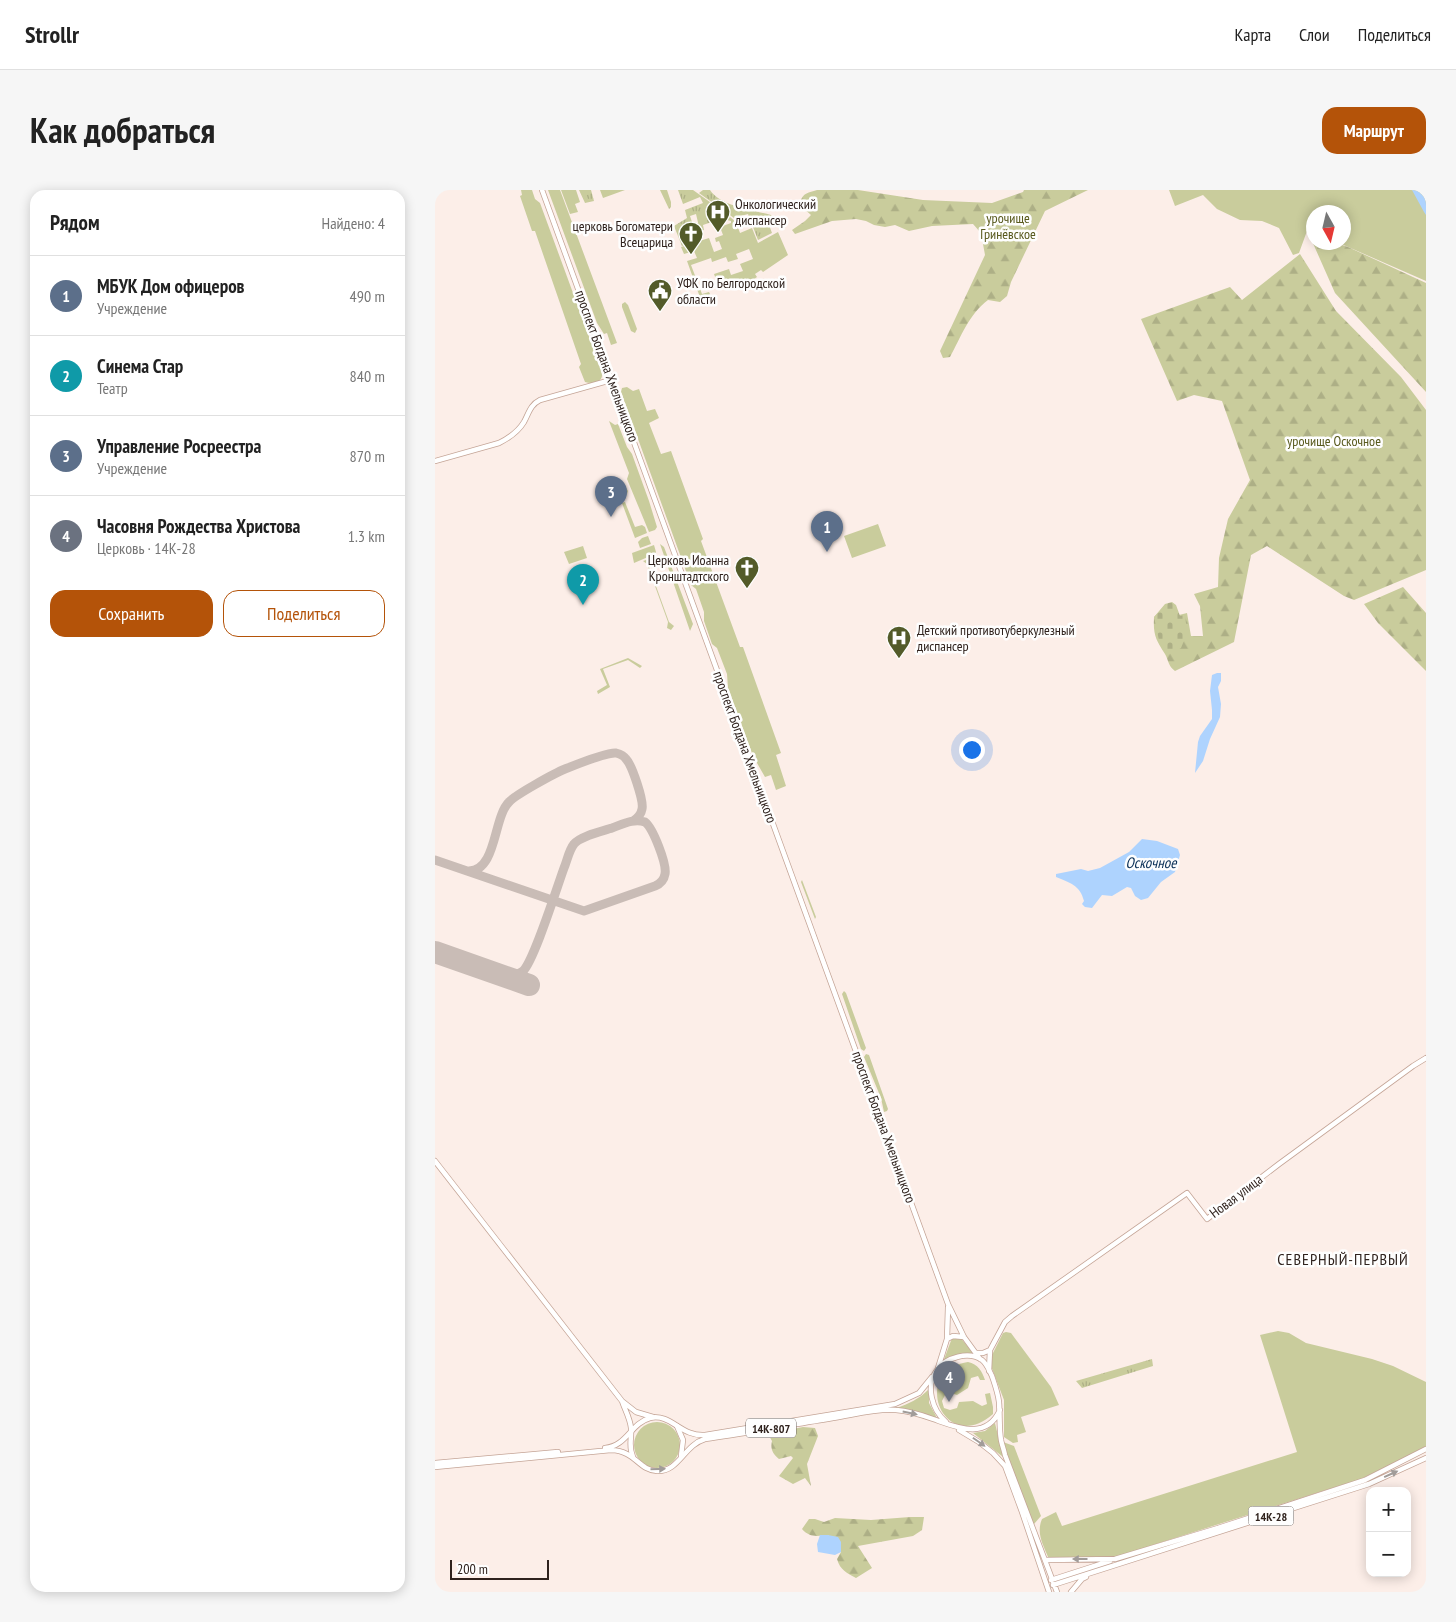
<!DOCTYPE html>
<html lang="ru">
<meta charset="utf-8">
<style>
body{margin:0;font-family:"PT Sans Narrow",sans-serif;background:#f6f6f6;color:#222}
.controls{position:absolute;right:15px;bottom:15px;display:grid;overflow:hidden;border-radius:10px;box-shadow:0 2px 12px #0003}
.controls button{width:45px;height:45px;display:grid;place-items:center;padding:0;border:0;border-bottom:1px solid #e0e0e0;background:#fff;color:#222;font:25px sans-serif}
.compass{position:absolute;left:871px;top:15px;width:45px;height:45px;border-radius:50%;background:#fff;box-shadow:0 2px 12px #0003;rotate:172deg}
.scale{position:absolute;left:15px;bottom:12px;width:99px;box-sizing:border-box;padding-left:5px;border:2px solid #2f221d;border-top:0;font-size:14px;line-height:18px;white-space:nowrap;color:#2f221d;-webkit-text-stroke:4px #fefefe;paint-order:stroke}
.you{position:absolute;left:536px;top:559px;width:18px;height:18px;margin:-12px;border:4px solid #fff;border-radius:50%;background:#1a73e8;box-shadow:0 0 0 8px #1a73e833}
.badge{display:grid;place-items:center;width:32px;height:32px;border-radius:50%;background:#b45309;color:#fff;font-size:16px;font-weight:700}
.pin{position:absolute;translate:-50% -41px;filter:drop-shadow(0 1px 2px #0008)}
.pin::after{content:'';position:absolute;top:26px;width:18px;height:15px;background:inherit;clip-path:polygon(0 0,100% 0,50% 100%)}
.list{margin:0;padding:0;list-style:none}
h2{display:flex;justify-content:space-between;align-items:center;height:65px;margin:0;padding:0 20px;font-size:21px}
h2 small{font-size:16px;font-weight:400;color:#767676}
.list li{display:grid;grid-template-columns:32px 1fr auto;gap:15px;align-items:center;box-sizing:border-box;height:80px;padding:0 20px;border-top:1px solid #e0e0e0}
.list b{display:block;font-size:19px;white-space:nowrap}
.list p{margin:0;font-size:16px;white-space:nowrap;color:#767676}
.list em{font-size:16px;font-style:normal;color:#767676}
.actions{display:flex;gap:10px;padding:15px 20px}
.actions a{flex:1;padding:11px 0;border:1px solid #b45309;border-radius:15px;text-align:center;font-size:18px;color:#b45309}
.actions .main{background:#b45309;color:#fff}
.map{position:relative;flex:none;width:991px;height:1402px;overflow:hidden;border-radius:15px}
header{display:flex;align-items:center;gap:30px;box-sizing:border-box;height:70px;padding:0 25px;background:#fff;border-bottom:1px solid #e0e0e0}
header strong{font-size:24px}
nav{display:flex;gap:28px;margin-inline-start:auto;font-size:18px}
.intro{display:flex;align-items:center;justify-content:space-between;box-sizing:border-box;height:120px;padding:0 30px}
h1{margin:0;font-size:35px}
.button{padding:12px 22px;border-radius:15px;background:#b45309;color:#fff;font-size:18px;font-weight:700}
main{display:flex;gap:30px;padding:0 30px}
aside{flex:1;background:#fff;border-radius:15px;box-shadow:0 2px 12px #0003}
.map>svg:first-child{display:block}
.grass{fill:#c9cc9c}
.forest{fill:url(#forest-firs)}
.cemetery{fill:url(#cemetery-stones)}
.park{fill:url(#park-tufts)}
.water{fill:#aed3fe}
.lines{fill:none;stroke-linecap:round;stroke-linejoin:round}
.taxiway{stroke:#c9bcb6;stroke-width:9}
.runway{stroke:#c9bcb6;stroke-width:22}
.secondary-casing{stroke:#c4a496;stroke-width:6}
.primary-casing{stroke:#c4a496;stroke-width:6}
.secondary{stroke:#fff;stroke-width:4.5}
.primary{stroke:#fff;stroke-width:4.5}
.oneway{fill:#a19c99}
.labels{text-anchor:middle;dominant-baseline:central;stroke-width:5;stroke-linejoin:round;paint-order:stroke}
.shield{fill:#fefefe;stroke:#6d6460;stroke-width:1}
.shield-label{font-size:12px;font-weight:bold;fill:#2f221d}
.poi-label{font-size:14px;fill:#2f221d;stroke:#fefefe;text-anchor:start}
.park-label{font-size:14px;fill:#58591d;stroke:#fefefe}
.street-label{font-size:14px;fill:#2f221d;stroke:#fefefe}
.water-label{font-size:15px;font-style:italic;fill:#082e55;stroke:#fefefe}
.quarter-label{font-size:16px;letter-spacing:1px;fill:#2f221d;stroke:#fefefe}
</style>
<header>
<strong>Strollr</strong>
<nav><a>Карта</a><a>Слои</a><a>Поделиться</a></nav>
</header>
<div class="intro"><h1>Как добраться</h1><a class="button">Маршрут</a></div>
<main>
<aside>
<h2>Рядом<small>Найдено: 4</small></h2>
<ul class="list">
<li><span class="badge" style="background:#5c6f8a">1</span><div><b>МБУК Дом офицеров</b><p>Учреждение</p></div><em>490 m</em></li>
<li><span class="badge" style="background:#0f9aa8">2</span><div><b>Синема Стар</b><p>Театр</p></div><em>840 m</em></li>
<li><span class="badge" style="background:#5c6f8a">3</span><div><b>Управление Росреестра</b><p>Учреждение</p></div><em>870 m</em></li>
<li><span class="badge" style="background:#6b7280">4</span><div><b>Часовня Рождества Христова</b><p>Церковь · 14К-28</p></div><em>1.3 km</em></li>
</ul>
<div class="actions"><a class="main">Сохранить</a><a>Поделиться</a></div>
</aside>
<div class="map">
<svg width="991" height="1402" viewBox="0 0 991 1402">
<defs>
<pattern id="forest-firs" width="22" height="20" patternUnits="userSpaceOnUse" patternTransform="scale(1.25)"><rect width="22" height="20" fill="#c9cc9c"/><path d="M5 1l3.5 6h-7zM16 11l3.5 6h-7z" fill="#adaf86"/></pattern>
<pattern id="cemetery-stones" width="16" height="16" patternUnits="userSpaceOnUse" patternTransform="scale(1.25)"><rect width="16" height="16" fill="#c9cc9c"/><path d="M2 7V4a2 2 0 0 1 4 0v3zM10 15v-3a2 2 0 0 1 4 0v3z" fill="#adaf86"/></pattern>
<pattern id="park-tufts" width="24" height="20" patternUnits="userSpaceOnUse" patternTransform="scale(1.25)"><rect width="24" height="20" fill="#c9cc9c"/><path d="M3 7l-1-3M5 7V3M7 7l1-3M15 17l-1-3M17 17v-4M19 17l1-3" fill="none" stroke="#adaf86"/></pattern>
</defs>
<rect width="100%" height="100%" fill="#fceee8"/>
<path class="grass" d="M86 0H97L100 9 105 13 167 182C169 192 158 195 150 192L144 177 146 174 100 41H97L85 6 87 5Z
M113 0H125L182 153 176 155 172 143 169 144 162 133Z
M126 0H141L145 12 140 14 143 22 135 24Z
M734 0H991V91L904 53 908 52V22H878V43L872 41 864 63 858 65 844 38 827 31 805 30 782 19 768 5 740 16Z
M289 22 301 32 305 43 317 38 323 53 343 42 353 65 328 82 326 80 320 84 322 87 310 95 306 92 293 98 291 91 282 92 279 84 294 79 296 85 308 81 305 74 318 69 314 59 301 64 303 69 293 72 291 67 277 72 276 68 256 75 267 104 274 102 276 106 267 113 252 71 262 68 259 61 249 64 246 57 274 48 279 62 287 59 284 51 281 52 280 48 288 45 285 37 296 33V31L292 30Z
M190 112 193 115 202 139 200 143 196 141 187 117V114Z
M192 197 198 201 204 199 212 221 220 219 224 228 214 233 226 264 236 261 268 349 266 351 305 457H308L346 563 341 565 351 596 341 600 336 585 330 587 318 566 293 498 292 484 282 458 277 454 269 431V422L261 399 256 395 186 202 187 198Z
M174 231 180 235 183 234 192 257 197 264 214 311 222 337 220 340 214 342 192 289 194 283Z
M189 294 193 301 192 304 186 310 182 298Z
M190 312 200 337 207 335 210 337 212 343 200 348 187 313Z
M443 334 451 356 417 368 409 346Z
M213 346 216 354 205 358 203 352 207 348Z
M225 354 229 357 258 434 255 441Z
M219 355 221 362 220 364 199 373 197 363Z
M148 356 152 368 134 374 129 362Z
M214 369 213 374 234 432 239 436 236 440 232 438 233 432 212 374 208 371Z
M193 468 207 476 205 478 193 470 168 479 175 497 163 504 162 501 172 495 165 479Z
M367 690 381 727 380 729 366 692Z
M409 801 411 803 431 858 429 861 426 859 407 804Z
M431 864 434 865 453 919 452 921 449 922 446 908 429 867Z
M843 1141 854 1143 871 1153 937 1169 958 1176 991 1192V1257L926 1289 677 1368 613 1367C608 1354 601 1343 607 1329L621 1322 627 1336 862 1262 825 1145Z
M571 1142 576 1143 616 1197 624 1215 586 1227 591 1242 582 1245 583 1252 578 1253 569 1247V1210L556 1176V1167L568 1143Z
M525 1147 538 1163 522 1165 508 1172 517 1148Z
M533 1172C543 1174 547 1181 550 1190H545L543 1186 536 1188 533 1198 522 1205 516 1203 510 1205 507 1211 509 1218 515 1220 522 1218 524 1212 538 1211 547 1216 552 1214 550 1204 555 1203 558 1217V1224C509 1267 474 1181 533 1172Z
M494 1199V1213L502 1228 490 1224 461 1218C474 1214 484 1209 494 1199Z
M199 1255a23 23 0 1 1 46 0a23 23 0 1 1-46 0Z
M560 1233 568 1267 538 1243 550 1241Z
M568 1252 579 1256 606 1326 599 1334 597 1333Z"/>
<path class="forest" d="M382 0H423L488 10 557 13 588 2 589 0H653L610 21 576 92 572 106 565 112 553 110C534 124 526 147 515 167L508 168 505 161 550 65 546 43 538 34 497 36 474 41 460 35 450 37 439 35 431 31 421 29 397 31 360 44 357 40 370 31 376 25 367 17 365 12C369 2 373 3 382 0Z
M873 42 878 45V52L901 53 913 57 991 93V202L900 103Z
M865 64 901 121 966 187 991 220V380L919 410 909 406 832 356 816 365 799 452 740 481C733 476 734 471 730 464 721 450 718 445 719 427L724 422 740 420 744 425 752 423 756 446H768L765 416 759 404 783 397 784 368 793 329 815 290 787 211 759 205 742 211 706 129 795 97 807 110Z
M968 397 991 423V481L943 433 929 414Z
M368 1237 380 1238 383 1246 372 1274 376 1296 370 1288 358 1294 344 1286 358 1268 356 1266 344 1269C338 1264 335 1259 337 1251L333 1244Z
M475 1327H489L487 1340 478 1346 423 1356 437 1378 421 1388C412 1383 405 1380 402 1369L406 1362 393 1345C382 1346 375 1348 367 1339L374 1329H380L389 1332 400 1328 436 1330Z"/>
<path class="cemetery" d="M737 412 741 415 745 426 750 425 752 442 746 458 734 464 725 455 719 427 730 414Z"/>
<path class="park" d="M144 0H156L159 11 150 13Z
M165 0H190L168 8Z
M225 0H232L236 12V17L234 19Z
M243 0H258L289 22 291 27 268 35 269 40 265 41 261 24 255 26 261 44 251 47 254 54 247 56 239 36 252 28 250 20 268 13 265 7 248 14Z
M268 0H275C285 16 318 20 336 25L339 32 334 35 337 43 323 50 313 24 299 28 264 3Z
M717 1169 718 1176 647 1198 641 1191Z"/>
<path class="water" d="M977 0H991V25L989 22Z
M782 483H786V491L783 497 786 514 785 527 775 549 768 571 760 583 763 552 765 546 777 529V520L775 501 777 485Z
M707 649 722 651 743 659 745 665 740 682 726 692 713 708 706 710 700 706 696 698 692 697 677 706 667 705 657 718 650 717 647 714 649 711C645 695 635 693 621 687V684L646 679 653 681 665 678 694 662Z
M385 1345H393L403 1347 406 1352V1362L400 1365 383 1362 382 1354Z"/>
<g class="lines">
<path class="taxiway" d="M0 670 149 721 220 696C225 694 229 690 230 684 232 674 218 638 210 632 199 628 188 634 177 638 168 641 145 646 139 654 134 660 132 671 129 678 122 697 99 771 88 781 82 786 74 786 67 786
M34 681C62 680 58 628 74 612 80 605 120 583 130 579 140 575 172 562 181 563 185 564 189 566 191 569 197 575 209 611 207 619 206 625 203 628 198 631"/>
<path class="runway" d="M0 762 94 795"/>
<defs>
<path id="secondary" d="M0 271 64 253C74 248 83 242 89 232 94 223 95 215 105 210L176 190
M0 971 187 1211C190 1220 195 1228 196 1238 197 1249 193 1256 198 1267
M541 1163H548L555 1160
M554 1181 555 1160 570 1132 577 1126 752 1003 772 1029 844 974 978 876 991 868
M187 1211 201 1222 218 1227
M242 1236 248 1250 246 1266"/>
<path id="primary" d="M107 0 513 1114 529 1147 545 1169
M512 1149 518 1146 529 1147
M503 1178 512 1149 513 1117
M511 1232C497 1220 490 1196 502 1180 511 1167 534 1161 547 1170 552 1174 554 1180 557 1186 560 1195 563 1203 564 1212 565 1225 564 1238 566 1250 567 1255 569 1260 570 1265L622 1402
M524 1240 544 1252 558 1263 570 1276 587 1322 614 1402
M170 1258C192 1256 196 1233 215 1228 236 1223 246 1247 270 1245L460 1214 484 1203 497 1187
M0 1273 123 1262
M0 1277 176 1260C201 1261 203 1280 222 1281 244 1282 249 1255 270 1249 313 1243 355 1235 398 1228 418 1225 441 1218 461 1220 474 1221 487 1225 498 1229 521 1237 551 1251 565 1220
M610 1370 680 1369 783 1338 930 1290 991 1259
M616 1390 675 1371
M618 1395 934 1294 991 1268
M636 1402 647 1389 651 1387"/>
</defs>
<use href="#secondary" class="secondary-casing"/>
<use href="#primary" class="primary-casing"/>
<use href="#secondary" class="secondary"/>
<use href="#primary" class="primary"/>
</g>
<defs><path id="oneway-solid" d="M-6-.8H1V-3.2L6.5 0L1 3.2V.8H-6Z" transform="scale(1.25)"/></defs>
<g class="oneway">
<use href="#oneway-solid" transform="translate(475 1223) rotate(12)"/>
<use href="#oneway-solid" transform="translate(544 1252) rotate(35)"/>
<use href="#oneway-solid" transform="translate(223 1279) rotate(-1)"/>
<use href="#oneway-solid" transform="translate(956 1284) rotate(-24)"/>
<use href="#oneway-solid" transform="translate(645 1369) rotate(180)"/>
</g>
<defs>
<symbol id="hospital-pin" viewBox="-11 -11 22 30"><path d="M0 17L-7.5 6A9.5 9.5 0 1 1 7.5 6Z" fill="#535b29" stroke="#fefefe"/><path d="M-5-5h3v3.5h4V-5h3V5h-3V1.5h-4V5h-3Z" fill="#fff"/></symbol>
<symbol id="church-pin" viewBox="-11 -11 22 30"><path d="M0 17L-7.5 6A9.5 9.5 0 1 1 7.5 6Z" fill="#535b29" stroke="#fefefe"/><path d="M-1.2-6h2.4v3.5h3.3v2.4h-3.3V6h-2.4V-.1h-3.3v-2.4h3.3Z" fill="#fff"/></symbol>
<symbol id="civic-pin" viewBox="-11 -11 22 30"><path d="M0 17L-7.5 6A9.5 9.5 0 1 1 7.5 6Z" fill="#535b29" stroke="#fefefe"/><path d="M-.6-6.5H3V-4.5H.6V-3L4-1V1h2V6H-6V1h2V-1L-.6-3ZM-1.2 2.5V6h2.4V2.5Z" fill="#fff"/></symbol>
</defs>
<g fill-rule="evenodd">
<use href="#hospital-pin" x="269" y="8" width="28" height="38"/>
<use href="#church-pin" x="242" y="30" width="28" height="38"/>
<use href="#civic-pin" x="211" y="87" width="28" height="38"/>
<use href="#church-pin" x="298" y="364" width="28" height="38"/>
<use href="#hospital-pin" x="450" y="434" width="28" height="38"/>
</g>
<g class="labels">
<g class="shield">
<rect x="311" y="1228.5" width="50" height="19" rx="4"/>
<rect x="813.5" y="1316.5" width="45" height="19" rx="4"/>
</g>
<g class="shield-label">
<text x="336" y="1238">14К-807</text>
<text x="836" y="1326">14К-28</text>
</g>
<g class="poi-label">
<text x="300" y="14">Онкологический<tspan x="300" dy="16">диспансер</tspan></text>
<text x="238" y="36" text-anchor="end">церковь Богоматери<tspan x="238" dy="16">Всецарица</tspan></text>
<text x="242" y="93">УФК по Белгородской<tspan x="242" dy="16">области</tspan></text>
<text x="294" y="370" text-anchor="end">Церковь Иоанна<tspan x="294" dy="16">Кронштадтского</tspan></text>
<text x="482" y="440">Детский противотуберкулезный<tspan x="482" dy="16">диспансер</tspan></text>
</g>
<g class="park-label">
<text x="573" y="28">урочище<tspan x="573" dy="16">Гринёвское</tspan></text>
<text x="899" y="251">урочище Оскочное</text>
</g>
<g class="street-label">
<text transform="translate(172 176) rotate(70)">проспект Богдана Хмельницкого</text>
<text transform="translate(310 557) rotate(70)">проспект Богдана Хмельницкого</text>
<text transform="translate(449 937) rotate(70)">проспект Богдана Хмельницкого</text>
<text transform="translate(801 1006) rotate(-37)">Новая улица</text>
</g>
<g class="water-label">
<text x="716" y="672">Оскочное</text>
</g>
<g class="quarter-label">
<text x="908" y="1069">СЕВЕРНЫЙ-ПЕРВЫЙ</text>
</g>
</g>
</svg>
<div class="controls">
<button>+</button>
<button>−</button>
</div>
<svg class="compass" viewBox="-18 -18 36 36"><path d="M0-13l5 13h-10z" fill="#e53935"/><path d="M0 13l5-13h-10z" fill="#767676"/></svg>
<div class="scale">200 m</div>
<div class="you"></div>
<div class="pin badge" style="left:392px;top:362px;background:#5c6f8a">1</div>
<div class="pin badge" style="left:148px;top:415px;background:#0f9aa8">2</div>
<div class="pin badge" style="left:176px;top:327px;background:#5c6f8a">3</div>
<div class="pin badge" style="left:514px;top:1212px;background:#6b7280">4</div>
</div>
</main>
